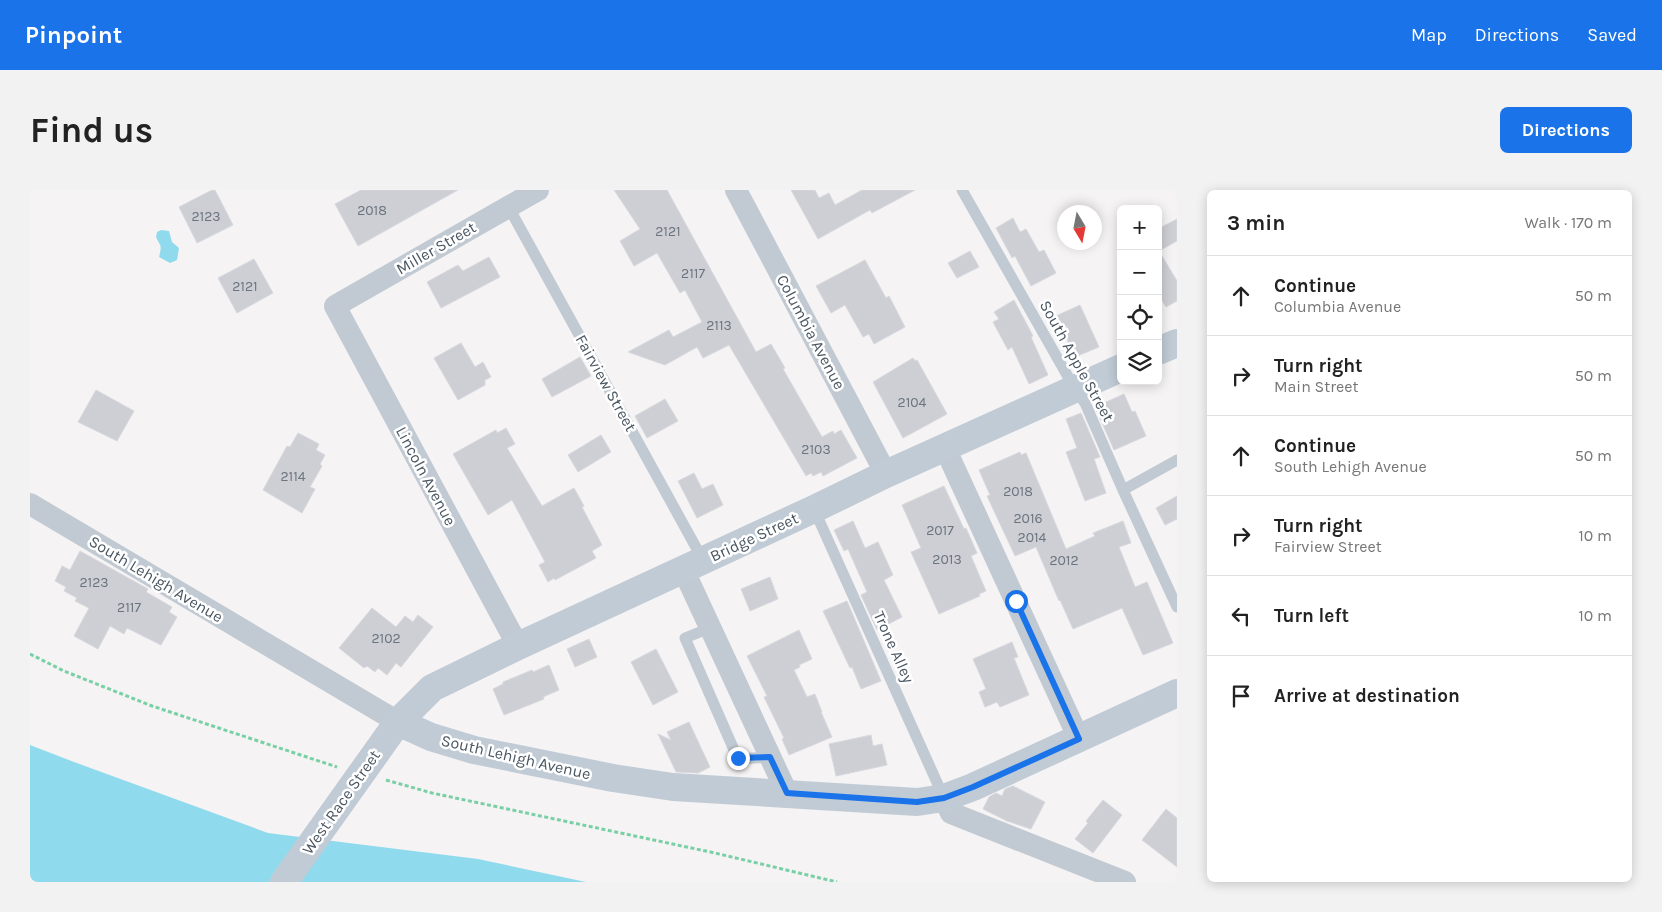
<!DOCTYPE html>
<meta charset="utf-8">
<style>
body{margin:0;font-family:Karla,sans-serif;background:#f2f2f2;color:#222}
.controls{position:absolute;right:15px;top:15px;display:grid;overflow:hidden;border-radius:8px;box-shadow:0 2px 12px #0003}
.controls button{width:45px;height:45px;display:grid;place-items:center;padding:0;border:0;border-bottom:1px solid #e0e0e0;background:#fff;color:#222;font:25px sans-serif}
.compass{position:absolute;left:1027px;top:15px;width:45px;height:45px;border-radius:50%;background:#fff;box-shadow:0 2px 12px #0003;rotate:170deg}
.stop{position:absolute;width:15px;height:15px;margin:-11px;border:4px solid #1a73e8;border-radius:50%;background:#fff}
.stop.end{background:#1a73e8;border-color:#fff;box-shadow:0 1px 5px #0008}
.list{margin:0;padding:0;list-style:none}
h2{display:flex;justify-content:space-between;align-items:center;height:65px;margin:0;padding:0 20px;font-size:21px}
h2 small{font-size:16px;font-weight:400;color:#767676}
.list li{display:grid;grid-template-columns:32px 1fr auto;gap:15px;align-items:center;box-sizing:border-box;height:80px;padding:0 20px;border-top:1px solid #e0e0e0}
.list b{display:block;font-size:19px;white-space:nowrap}
.list p{margin:0;font-size:16px;white-space:nowrap;color:#767676}
.list em{font-size:16px;font-style:normal;color:#767676}
.icon{flex:none;width:28px;height:28px;fill:none;stroke:currentColor;stroke-width:2;stroke-linecap:round;stroke-linejoin:round}
.map{position:relative;flex:none;width:1147px;height:692px;overflow:hidden;border-radius:8px}
header{display:flex;align-items:center;gap:30px;box-sizing:border-box;height:70px;padding:0 25px;background:#1a73e8;color:#fff}
header strong{font-size:24px}
nav{display:flex;gap:28px;margin-inline-start:auto;font-size:18px}
.intro{display:flex;align-items:center;justify-content:space-between;box-sizing:border-box;height:120px;padding:0 30px}
h1{margin:0;font-size:35px}
.button{padding:12px 22px;border-radius:8px;background:#1a73e8;color:#fff;font-size:18px;font-weight:700}
main{display:flex;gap:30px;padding:0 30px}
aside{flex:1;background:#fff;border-radius:8px;box-shadow:0 2px 12px #0003}
.map>svg:first-child{display:block}
.water{fill:#90daee}
.building{fill:#cdcfd5;stroke:#d7d9de}
.lines{fill:none;stroke-linecap:round;stroke-linejoin:round}
.path{stroke:#7ad0a6;stroke-width:3;stroke-dasharray:4 2.5;stroke-linecap:butt}
.lane{stroke:#c1cad2;stroke-width:11}
.street{stroke:#c1cad2;stroke-width:22}
.secondary{stroke:#c1cbd6;stroke-width:28}
.secondary-bridge{stroke:#c1cbd6;stroke-width:28}
.route{stroke:#1a73e8;stroke-width:6}
.labels{text-anchor:middle;dominant-baseline:central;stroke-width:5;stroke-linejoin:round;paint-order:stroke}
.number-label{font-size:14px;fill:#6b747e}
.street-label{font-size:16px;fill:#4a5661;stroke:#fff}
</style>
<header>
<strong>Pinpoint</strong>
<nav><a>Map</a><a>Directions</a><a>Saved</a></nav>
</header>
<div class="intro"><h1>Find us</h1><a class="button">Directions</a></div>
<main>
<div class="map">
<svg width="1147" height="692" viewBox="0 0 1147 692">
<rect width="100%" height="100%" fill="#f5f3f3"/>
<path class="water" d="M131 40 139 41 142 52 149 58 147 70 140 73 129 67C132 55 131 57 126 47L127 42Z
M0 555 44 572 238 643 448 669 556 692H0Z"/>
<path class="building" d="M182 0H185L203 35 167 53 149 17Z
M331 0H428L328 56 305 14Z
M584 0H637L726 162 741 154 755 178 753 179 792 247 803 241 804 244 811 240 827 268 793 286 791 282 783 286 781 283 776 286 699 155 673 168 667 157 635 175 598 162 639 140 643 147 672 132 655 100 650 103 627 63 604 76 590 51 610 39Z
M761 0H785L789 8 799 3 805 15 832 0H885L842 23 840 20 788 49Z
M983 28 990 42 996 39 1009 62 1014 60 1026 83 1001 96 985 66 982 68 966 38Z
M1147 29V51L1129 61 1147 91V111L1136 117 1128 104V39Z
M940 61 949 77 927 88 918 73Z
M459 67 470 87 411 118 397 92 428 75 433 81Z
M224 69 243 103 207 123 188 88Z
M835 70 856 108 859 106 875 137 844 154 839 144 833 147 815 115 801 123 786 96Z
M984 110 1003 146 1001 147 1018 185 999 194 982 157 978 160 963 132 969 129 964 122Z
M1050 115 1069 157 1045 167 1026 126Z
M431 153 445 177 453 172 461 187 455 190V195L428 210 404 168Z
M550 167 561 186 522 207 512 189Z
M883 168 885 171 887 170 917 224 873 248 843 192Z
M66 200 104 221 87 251 48 232Z
M1094 204 1102 222 1105 221 1116 246 1084 260 1065 217Z
M635 209 648 231 617 248 605 226Z
M1051 223 1070 267 1064 269 1076 303 1055 311 1036 262 1047 258 1036 229Z
M476 238 485 254 477 258 512 316 544 298 554 316 552 317 572 355 562 361 566 368 525 390 524 388 518 392 509 375 515 372 482 310 458 325 423 264 466 240 467 243Z
M268 243 289 254 286 260 295 265 290 274 292 276 280 297 285 299 272 323 233 300 257 256 260 257Z
M571 245 581 262 548 282 538 265Z
M990 262 991 265 996 263 1036 359 1065 346 1063 343 1093 331 1101 353 1089 357 1105 397 1117 392 1143 453 1113 465 1092 418 1043 439 1030 410 1029 411 1006 357 985 366 957 306 960 305 949 280Z
M664 283 672 299 683 294 693 315 667 328 648 291Z
M914 296 934 339 936 338 947 363 941 366 956 401 949 404 950 406 909 424 881 362 891 358 872 315Z
M1147 306V329L1135 335 1126 318Z
M823 331 835 358 848 352 863 385 854 390 872 427 847 440 831 405 837 402 818 359 814 361 804 340Z
M50 361 118 399 116 402 142 417 139 422 147 427 131 455 97 438 94 444 80 436 68 459 44 446 59 418 45 411 47 408 34 401 36 397 25 391 32 376 40 380Z
M740 387 748 409 720 421 711 399Z
M817 411 851 491 831 499 822 477 820 478 793 421Z
M342 418 366 437 375 426 383 432 388 425 403 437 371 477 366 473 357 485 348 478 345 482 337 476 334 478 309 458Z
M769 440 782 469 769 475 770 477 764 480 777 507 785 504 792 522H791L802 547 759 565 752 549 754 548 734 507 737 506 717 466Z
M559 449 567 467 545 477 537 459Z
M982 452 988 467 984 468 999 505 970 517 967 512 955 517 949 502 956 499 943 469Z
M626 459 648 502 623 515 601 472Z
M519 475 529 500 513 507 514 509 474 525 463 499 473 494V492L502 480 503 482Z
M659 532 680 577 668 583 646 582 628 544 641 550 637 542Z
M841 545 843 556 852 554 857 575 806 586 799 554Z
M983 596 1015 612 1001 639 977 631 953 619 959 607 966 603 972 606 975 599Z
M1073 610 1092 625 1063 663 1045 649 1058 633 1056 631Z
M1136 619 1147 628V677L1112 650Z"/>
<g class="lines">
<path class="path" d="M0 464 34 481 122 516 307 577
M356 590 402 603 685 663 807 692"/>
<path class="lane" d="M932 0 1045 199 1055 213 1093 300 1147 417
M478 16 673 370
M1093 300 1147 270
M784 319 914 608
M680 438 655 448 708 569 740 567"/>
<path class="street" d="M706 0 856 284
M915 258 1049 549
M0 314 368 532
M653 379 757 603
M488 456 305 116 508 0
M914 608 921 623 1095 692"/>
<path class="secondary" d="M1128 161 1147 153
M1091 178 856 284 784 319 488 456 402 498 368 532 401 547 444 560 583 588 643 597 887 612 914 608 943 597 1147 503"/>
<path class="secondary-bridge" d="M254 692 368 532"/>
</g>
<g class="lines">
<path class="route" d="M708 568 740 567 757 603 887 612 914 608 943 597 1049 549 986 411"/>
</g>
<g class="labels">
<g class="number-label">
<text x="342" y="20">2018</text>
<text x="176" y="26">2123</text>
<text x="638" y="41">2121</text>
<text x="663" y="83">2117</text>
<text x="215" y="96">2121</text>
<text x="689" y="135">2113</text>
<text x="882" y="212">2104</text>
<text x="786" y="259">2103</text>
<text x="263" y="286">2114</text>
<text x="988" y="301">2018</text>
<text x="998" y="328">2016</text>
<text x="910" y="340">2017</text>
<text x="1002" y="347">2014</text>
<text x="917" y="369">2013</text>
<text x="1034" y="370">2012</text>
<text x="64" y="392">2123</text>
<text x="99" y="417">2117</text>
<text x="356" y="448">2102</text>
</g>
<g class="street-label">
<text transform="translate(406 58) rotate(-30)">Miller Street</text>
<text transform="translate(781 142) rotate(62)">Columbia Avenue</text>
<text transform="translate(1047 171) rotate(61)">South Apple Street</text>
<text transform="translate(576 193) rotate(61)">Fairview Street</text>
<text transform="translate(396 286) rotate(62)">Lincoln Avenue</text>
<text transform="translate(724 347) rotate(-25)">Bridge Street</text>
<text transform="translate(126 389) rotate(31)">South Lehigh Avenue</text>
<text transform="translate(864 457) rotate(66)">Trone Alley</text>
<text transform="translate(486 567) rotate(13)">South Lehigh Avenue</text>
<text transform="translate(311 612) rotate(-55)">West Race Street</text>
</g>
</g>
</svg>
<div class="controls">
<button>+</button>
<button>−</button>
<button><svg class="icon" aria-label="locate" viewBox="0 0 24 24"><circle cx="12" cy="12" r="6"/><path d="M12 2v4M12 18v4M2 12h4M18 12h4"/></svg></button>
<button><svg class="icon" aria-label="layers" viewBox="0 0 24 24"><path d="M12 4l9 5-9 5-9-5zM3 14l9 5 9-5"/></svg></button>
</div>
<svg class="compass" viewBox="-18 -18 36 36"><path d="M0-13l5 13h-10z" fill="#e53935"/><path d="M0 13l5-13h-10z" fill="#767676"/></svg>
<div class="stop" style="left:986px;top:411px"></div>
<div class="stop end" style="left:708px;top:568px"></div>
</div>
<aside>
<h2>3 min<small>Walk · 170 m</small></h2>
<ul class="list">
<li><svg class="icon" aria-label="ahead" viewBox="0 0 24 24"><path d="M12 20V5M6 11l6-6 6 6"/></svg><div><b>Continue</b><p>Columbia Avenue</p></div><em>50 m</em></li>
<li><svg class="icon" aria-label="right" viewBox="0 0 24 24"><path d="M7 20v-9h11M14 6l5 5-5 5"/></svg><div><b>Turn right</b><p>Main Street</p></div><em>50 m</em></li>
<li><svg class="icon" aria-label="ahead" viewBox="0 0 24 24"><path d="M12 20V5M6 11l6-6 6 6"/></svg><div><b>Continue</b><p>South Lehigh Avenue</p></div><em>50 m</em></li>
<li><svg class="icon" aria-label="right" viewBox="0 0 24 24"><path d="M7 20v-9h11M14 6l5 5-5 5"/></svg><div><b>Turn right</b><p>Fairview Street</p></div><em>10 m</em></li>
<li><svg class="icon" aria-label="left" viewBox="0 0 24 24"><path d="M17 20v-9H6M10 6l-5 5 5 5"/></svg><div><b>Turn left</b></div><em>10 m</em></li>
<li><svg class="icon" aria-label="arrive" viewBox="0 0 24 24"><path d="M6 21V4h12l-3 4 3 4H6"/></svg><div><b>Arrive at destination</b></div></li>
</ul>
</aside>
</main>
